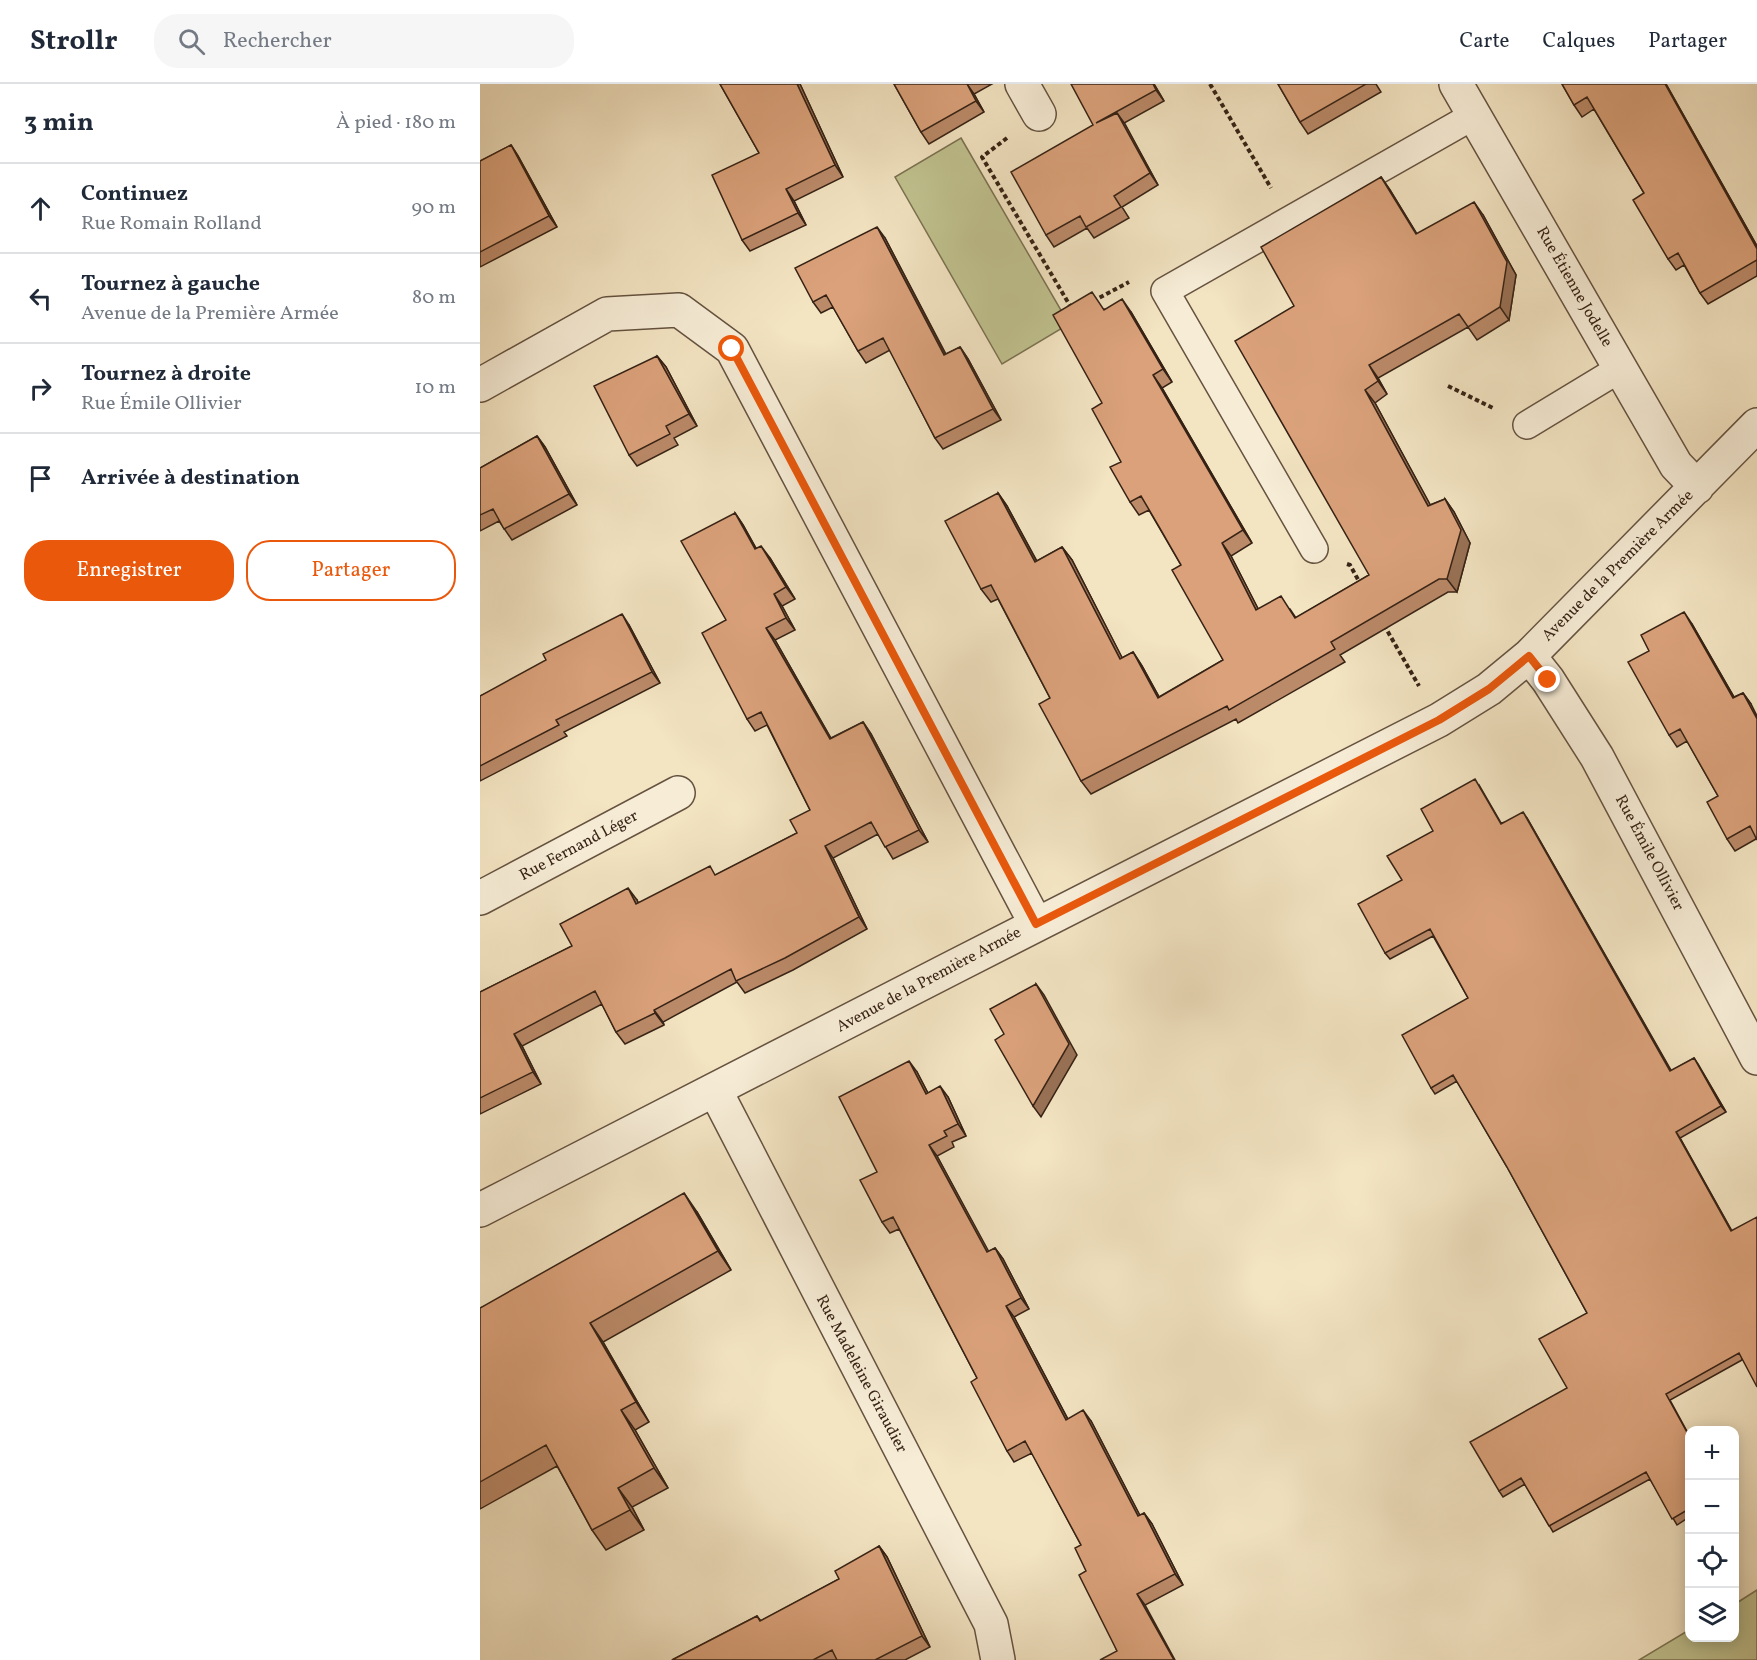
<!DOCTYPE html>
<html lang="fr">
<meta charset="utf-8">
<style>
body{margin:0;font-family:Vollkorn,serif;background:#f6f6f7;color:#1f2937}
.controls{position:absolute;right:18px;bottom:18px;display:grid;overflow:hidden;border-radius:12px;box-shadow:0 3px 15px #0003}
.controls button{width:54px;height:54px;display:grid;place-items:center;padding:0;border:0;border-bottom:2px solid #e0e1e3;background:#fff;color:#1f2937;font:30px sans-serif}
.stop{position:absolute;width:18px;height:18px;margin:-14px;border:4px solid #ea580c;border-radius:50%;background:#fff}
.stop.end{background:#ea580c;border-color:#fff;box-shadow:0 2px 6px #0008}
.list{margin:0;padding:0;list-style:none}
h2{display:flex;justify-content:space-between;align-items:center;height:78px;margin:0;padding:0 24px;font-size:26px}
h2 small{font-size:20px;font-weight:400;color:#747a83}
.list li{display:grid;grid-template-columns:39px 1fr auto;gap:18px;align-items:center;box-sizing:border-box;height:90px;padding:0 24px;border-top:2px solid #e0e1e3}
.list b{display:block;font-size:22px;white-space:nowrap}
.list p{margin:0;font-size:20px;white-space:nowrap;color:#747a83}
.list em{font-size:20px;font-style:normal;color:#747a83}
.actions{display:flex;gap:12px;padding:18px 24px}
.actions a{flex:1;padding:14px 0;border:2px solid #ea580c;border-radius:24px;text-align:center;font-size:21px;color:#ea580c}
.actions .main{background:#ea580c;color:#fff}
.icon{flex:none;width:33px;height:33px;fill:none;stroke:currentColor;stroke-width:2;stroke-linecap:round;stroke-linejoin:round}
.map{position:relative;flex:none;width:1277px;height:1576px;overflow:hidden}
header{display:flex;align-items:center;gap:36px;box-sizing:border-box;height:84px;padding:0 30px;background:#fff;border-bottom:2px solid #e0e1e3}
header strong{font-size:28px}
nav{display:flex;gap:33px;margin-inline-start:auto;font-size:21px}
.search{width:420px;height:54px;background:#f6f6f7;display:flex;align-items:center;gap:15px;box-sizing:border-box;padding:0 21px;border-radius:24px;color:#747a83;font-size:22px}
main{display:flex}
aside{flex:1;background:#fff}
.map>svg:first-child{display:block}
.green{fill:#c0c28f;stroke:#7b7252;stroke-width:1.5}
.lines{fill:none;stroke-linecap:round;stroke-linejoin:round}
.lane-casing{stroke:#655240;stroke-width:30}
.street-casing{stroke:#655240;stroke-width:36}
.path{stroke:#362215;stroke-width:4;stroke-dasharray:4.5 3;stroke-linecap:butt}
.lane{stroke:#f7edd7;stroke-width:27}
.street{stroke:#f7edd7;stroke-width:33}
.wall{fill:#bb8a69;stroke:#362215;stroke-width:1.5}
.shaded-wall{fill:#997155;stroke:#362215;stroke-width:1.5}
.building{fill:#daa17a;stroke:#362215;stroke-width:1.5}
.route{stroke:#ea580c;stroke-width:8}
.labels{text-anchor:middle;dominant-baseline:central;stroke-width:4.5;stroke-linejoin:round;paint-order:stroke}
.street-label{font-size:16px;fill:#362215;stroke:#f7edd7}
</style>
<header>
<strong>Strollr</strong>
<div class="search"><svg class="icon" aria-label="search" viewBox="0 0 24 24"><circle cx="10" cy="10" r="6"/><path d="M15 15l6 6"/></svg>Rechercher</div>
<nav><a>Carte</a><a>Calques</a><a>Partager</a></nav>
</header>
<main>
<aside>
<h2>3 min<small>À pied · 180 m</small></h2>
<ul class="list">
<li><svg class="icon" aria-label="ahead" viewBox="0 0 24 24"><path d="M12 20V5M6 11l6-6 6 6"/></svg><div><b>Continuez</b><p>Rue Romain Rolland</p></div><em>90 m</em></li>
<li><svg class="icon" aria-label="left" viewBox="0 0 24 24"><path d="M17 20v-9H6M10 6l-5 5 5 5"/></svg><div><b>Tournez à gauche</b><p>Avenue de la Première Armée</p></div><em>80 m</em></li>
<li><svg class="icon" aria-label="right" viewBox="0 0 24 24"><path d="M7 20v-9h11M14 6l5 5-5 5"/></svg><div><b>Tournez à droite</b><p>Rue Émile Ollivier</p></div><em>10 m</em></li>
<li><svg class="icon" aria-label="arrive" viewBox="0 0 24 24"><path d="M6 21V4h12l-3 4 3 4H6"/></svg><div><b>Arrivée à destination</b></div></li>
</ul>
<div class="actions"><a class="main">Enregistrer</a><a>Partager</a></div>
</aside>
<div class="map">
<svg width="1277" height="1576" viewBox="0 0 1277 1576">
<rect width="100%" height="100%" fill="#f3e4c2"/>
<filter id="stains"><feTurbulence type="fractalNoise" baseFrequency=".00333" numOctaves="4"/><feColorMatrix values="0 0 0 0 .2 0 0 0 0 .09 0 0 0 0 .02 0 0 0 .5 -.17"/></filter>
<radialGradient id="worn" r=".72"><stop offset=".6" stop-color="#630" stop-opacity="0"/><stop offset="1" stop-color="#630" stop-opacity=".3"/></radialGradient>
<path class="green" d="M481 54 589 240 522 280 415 93Z
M1277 1506V1576H1159L1209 1546 1210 1554H1254L1255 1520Z"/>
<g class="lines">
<defs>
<path id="lane" d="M1047 341 1141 284
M834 465 685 207 993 32"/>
<path id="street" d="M542 0 559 30
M976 0 1196 381 1217 403
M0 301 127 230 199 226 252 265 556 840
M1049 572 1068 596 1117 673 1277 974
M0 814 198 709
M235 1006 511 1540 518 1576
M0 1126C319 962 639 798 959 636L1009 605 1049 572 1277 341"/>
</defs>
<use href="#lane" class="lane-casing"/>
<use href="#street" class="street-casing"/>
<path class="path" d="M730 0 791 104
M527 54 502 73 592 225
M613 217 649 198
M968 302 1013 324
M867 480 870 481 881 501
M904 541 939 602"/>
<use href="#lane" class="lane"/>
<use href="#street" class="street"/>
</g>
<path class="wall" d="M240 0H320L363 93 314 117 326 141 270 167 262 156 279 69Z
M414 0H512L494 10 504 28 449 60 441 48Z
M674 0 684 17 644 39 678 101 642 123 649 134 614 154 607 144 574 163 566 151 613 41Z
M798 0H896L901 8 828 50 820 38Z
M1082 0H1186L1277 162V192L1228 220 1220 209 1204 181 1196 186 1188 175 1164 109 1114 25 1102 33 1094 21Z
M31 61 38 72 77 143 0 183V77Z
M901 93 910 106 937 150 1003 131 1036 191 1029 236 997 256 988 243 898 294 907 310 895 319 950 421 965 415 974 428 990 459 977 508H968L860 571 865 578 758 639 756 635 611 710 601 697 570 614 518 515 511 518 501 505 518 409 527 422 557 477 582 463 592 476 642 574 653 568 662 582 679 613 743 576 701 481 669 426 659 431 650 418 641 378 622 319 624 225 651 228 692 298 682 304 772 459 751 472 778 525H810L816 534 889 491 814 222Z
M405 154 466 270 480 263 488 275 521 336 463 365 455 354 410 266 386 279 378 267 353 223 341 229 333 218Z
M177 272 186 283 217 342 194 354 198 361 157 382 149 371Z
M57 352 65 363 97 421 32 456 19 437 0 447V384Z
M255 429 263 441 276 464 290 474 315 515 302 522 315 546 295 556 351 654 383 638 391 650 448 758 413 775 398 750 353 774 387 845 313 886 265 909 257 898 183 938 184 941 145 960 136 948 122 920 42 962 61 1000 0 1030V908L92 862 157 816 158 819 236 791 317 749 330 726 287 641 275 647 267 635 246 536Z
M1212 540 1254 613 1263 609 1271 620 1276 755 1255 767 1247 755 1238 712 1207 657 1197 663 1189 651 1169 567Z
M149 541 180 599 84 648 87 652 0 697V612Z
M999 701 1021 739 1047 734 1191 987 1214 974 1246 1028 1200 1054 1252 1147 1262 1276 1190 1316 1209 1351V1433L1197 1441 1170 1395 1073 1448 1045 1400 1023 1413 1019 1407 1087 1304 1107 1229 1027 1083 977 997 955 1010 951 1004 988 914 953 852 910 875 905 869 953 747Z
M437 988 448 1009 468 1013 486 1052 472 1058 474 1063 457 1072 508 1168 515 1164 523 1175 549 1225 534 1233 588 1335 611 1337 660 1432 664 1429 672 1440 703 1501 665 1521 637 1567 606 1487 601 1461 552 1369 534 1378 527 1367 497 1294 419 1145 410 1149 402 1138 397 1088Z
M217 1128 251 1186 123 1258 169 1338 155 1346 188 1404 152 1423 164 1446 126 1466 112 1446 77 1382 0 1425V1224Z
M399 1462 407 1473 450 1563 425 1576H192L277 1532 281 1537 359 1495Z"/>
<path class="shaded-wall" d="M317 0H320L363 93 355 81Z
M487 0 494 10 504 28 496 17Z
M673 0H674L684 17 676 6Z
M1185 0H1186L1277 162V165Z
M637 29 645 40 678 101 670 89Z
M31 61 38 72 77 143 69 132Z
M901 93 910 106 945 164 936 150Z
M306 105 314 117 326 141 318 129Z
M994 118 1003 131 1036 191 1029 236 1020 223Z
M397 143 405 154 472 283 464 271Z
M642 215 651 228 692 298 683 285Z
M480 263 488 275 521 336 513 325Z
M177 272 186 283 217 342 209 330Z
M889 281 898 294 907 310 898 297Z
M673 291 682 304 772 459 763 446Z
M885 306 895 319 958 435 948 422Z
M57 352 65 363 97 421 89 410Z
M518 409 527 422 564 491 555 478Z
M965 415 974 428 990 459 977 508 967 495Z
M255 429 263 441 283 477 275 465Z
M742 459 751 472 786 540 776 526Z
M281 462 290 474 315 515 306 503Z
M582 463 592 476 650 589 640 575Z
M294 510 302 522 315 546 306 534Z
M1204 528 1212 540 1261 625 1253 614Z
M142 530 149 541 180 599 172 588Z
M286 544 295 556 358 667 350 655Z
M653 568 662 582 687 627 678 614Z
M1263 609 1271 620 1277 632V635Z
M383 638 391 650 448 758 439 746Z
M1043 728 1047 734 1195 993 1190 987Z
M345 762 353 774 387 845 379 833Z
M148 804 157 816 164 832 156 820Z
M556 900 564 911 597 971 561 1033 553 1022Z
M174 926 183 938 184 941 175 929Z
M34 950 42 962 61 1000 53 988Z
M1214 974 1218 980 1246 1028 1241 1022Z
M429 977 437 988 454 1021 446 1010Z
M460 1002 468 1013 486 1052 478 1040Z
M1196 1048 1200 1054 1255 1153 1251 1147Z
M449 1061 457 1072 515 1179 507 1168Z
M204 1109 217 1128 251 1186 238 1167Z
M515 1164 523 1175 549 1225 541 1214Z
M526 1222 534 1233 594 1347 586 1336Z
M110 1239 123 1258 169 1338 156 1318Z
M141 1326 155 1346 188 1404 174 1384Z
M603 1326 611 1337 666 1443 658 1432Z
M138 1404 152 1423 164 1446 150 1426Z
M664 1429 672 1440 703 1501 695 1490Z
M399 1462 407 1473 450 1563 442 1552Z
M657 1510 665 1521 695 1576H694Z"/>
<path class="building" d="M240 0H317L355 81 306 105 318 129 262 156 232 91 279 69Z
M414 0H487L496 17 441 48Z
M591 0H673L676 6 616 39 637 29 670 89 634 112 641 123 606 143 600 132 566 151 531 88 613 41Z
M798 0H886L820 38Z
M1082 0H1185L1277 165V176L1220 209 1198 169 1188 175 1153 116 1164 109 1107 13 1094 21Z
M31 61 69 132 0 168V77Z
M901 93 936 150 994 118 1027 178 1020 223 988 243 979 230 889 281 898 297 885 306 948 422 965 415 981 446 967 495H959L851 558 855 565 749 626 747 622 601 697 559 620 570 614 511 501 501 505 465 437 518 409 555 478 582 463 640 575 653 568 678 614 743 576 692 486 701 481 681 446 661 412 650 418 630 383 641 378 612 325 622 319 573 231 612 208 624 226 642 215 683 285 673 291 763 446 742 459 776 526 801 512 815 534 889 491 755 257 814 222 781 163Z
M397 143 464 271 480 263 513 325 455 354 403 254 378 267 346 211 333 218 315 184Z
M177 272 209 330 186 342 190 350 149 371 114 302Z
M57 352 89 410 24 445 13 425 0 431V384Z
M255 429 275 465 281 462 306 503 294 510 306 534 286 544 350 655 383 638 439 746 405 763 391 738 345 762 379 833 305 874 256 897 251 885 174 926 175 929 136 948 115 907 34 950 53 988 0 1014V908L92 862 80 840 148 804 156 820 230 782 235 791 317 749 310 736 330 726 281 628 267 635 222 549 246 536 201 457Z
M1204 528 1253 614 1263 609 1277 635V756L1270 742 1247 755 1227 718 1238 712 1200 645 1189 651 1148 578 1169 567 1161 551Z
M142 530 172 588 76 636 79 641 0 682V612L66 576 63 570Z
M995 695 1021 740 1043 728 1190 987 1214 974 1241 1022 1196 1048 1251 1147 1277 1133V1303L1259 1269 1186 1310 1209 1352V1425L1192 1435 1166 1388 1069 1442 1041 1394 1019 1407 990 1358 1087 1304 1059 1255 1107 1229 1027 1083 973 991 951 1004 922 951 988 914 950 845 905 869 878 820 922 796 907 772 953 747 941 725Z
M556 900 589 960 553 1022 515 956 524 950 510 925Z
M429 977 446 1010 460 1002 478 1040 464 1047 467 1052 449 1061 507 1168 515 1164 541 1214 526 1222 586 1336 603 1326 658 1432 664 1429 695 1490 657 1510 694 1576H620L637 1567 599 1491 606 1487 595 1464 601 1461 545 1357 527 1367 491 1298 497 1294 424 1154 413 1133 402 1138 380 1096 397 1088 359 1013Z
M204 1109 238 1167 110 1239 156 1318 141 1326 174 1384 138 1404 150 1426 112 1446 66 1361 0 1398V1224Z
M399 1462 442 1552 395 1576H357L352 1566 333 1576H192L277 1532 280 1537 359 1495 355 1487Z"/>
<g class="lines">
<path class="route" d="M252 265 556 840 959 636 1009 605 1049 572 1068 596"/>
</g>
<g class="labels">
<g class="street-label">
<text transform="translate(1094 203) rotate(60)">Rue Étienne Jodelle</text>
<text transform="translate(1138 482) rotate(-45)">Avenue de la Première Armée</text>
<text transform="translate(99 762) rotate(-28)">Rue Fernand Léger</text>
<text transform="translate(1169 769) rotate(62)">Rue Émile Ollivier</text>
<text transform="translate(449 896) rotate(-28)">Avenue de la Première Armée</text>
<text transform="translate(381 1290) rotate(62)">Rue Madeleine Giraudier</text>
</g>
</g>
<rect width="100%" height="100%" filter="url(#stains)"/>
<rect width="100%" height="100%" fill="url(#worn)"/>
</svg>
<div class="controls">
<button>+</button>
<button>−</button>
<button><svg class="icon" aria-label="locate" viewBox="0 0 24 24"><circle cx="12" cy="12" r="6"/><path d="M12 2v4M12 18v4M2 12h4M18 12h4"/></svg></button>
<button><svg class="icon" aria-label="layers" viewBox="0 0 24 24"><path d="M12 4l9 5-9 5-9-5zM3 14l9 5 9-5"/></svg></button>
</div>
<div class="stop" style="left:252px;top:265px"></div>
<div class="stop end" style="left:1068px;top:596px"></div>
</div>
</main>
